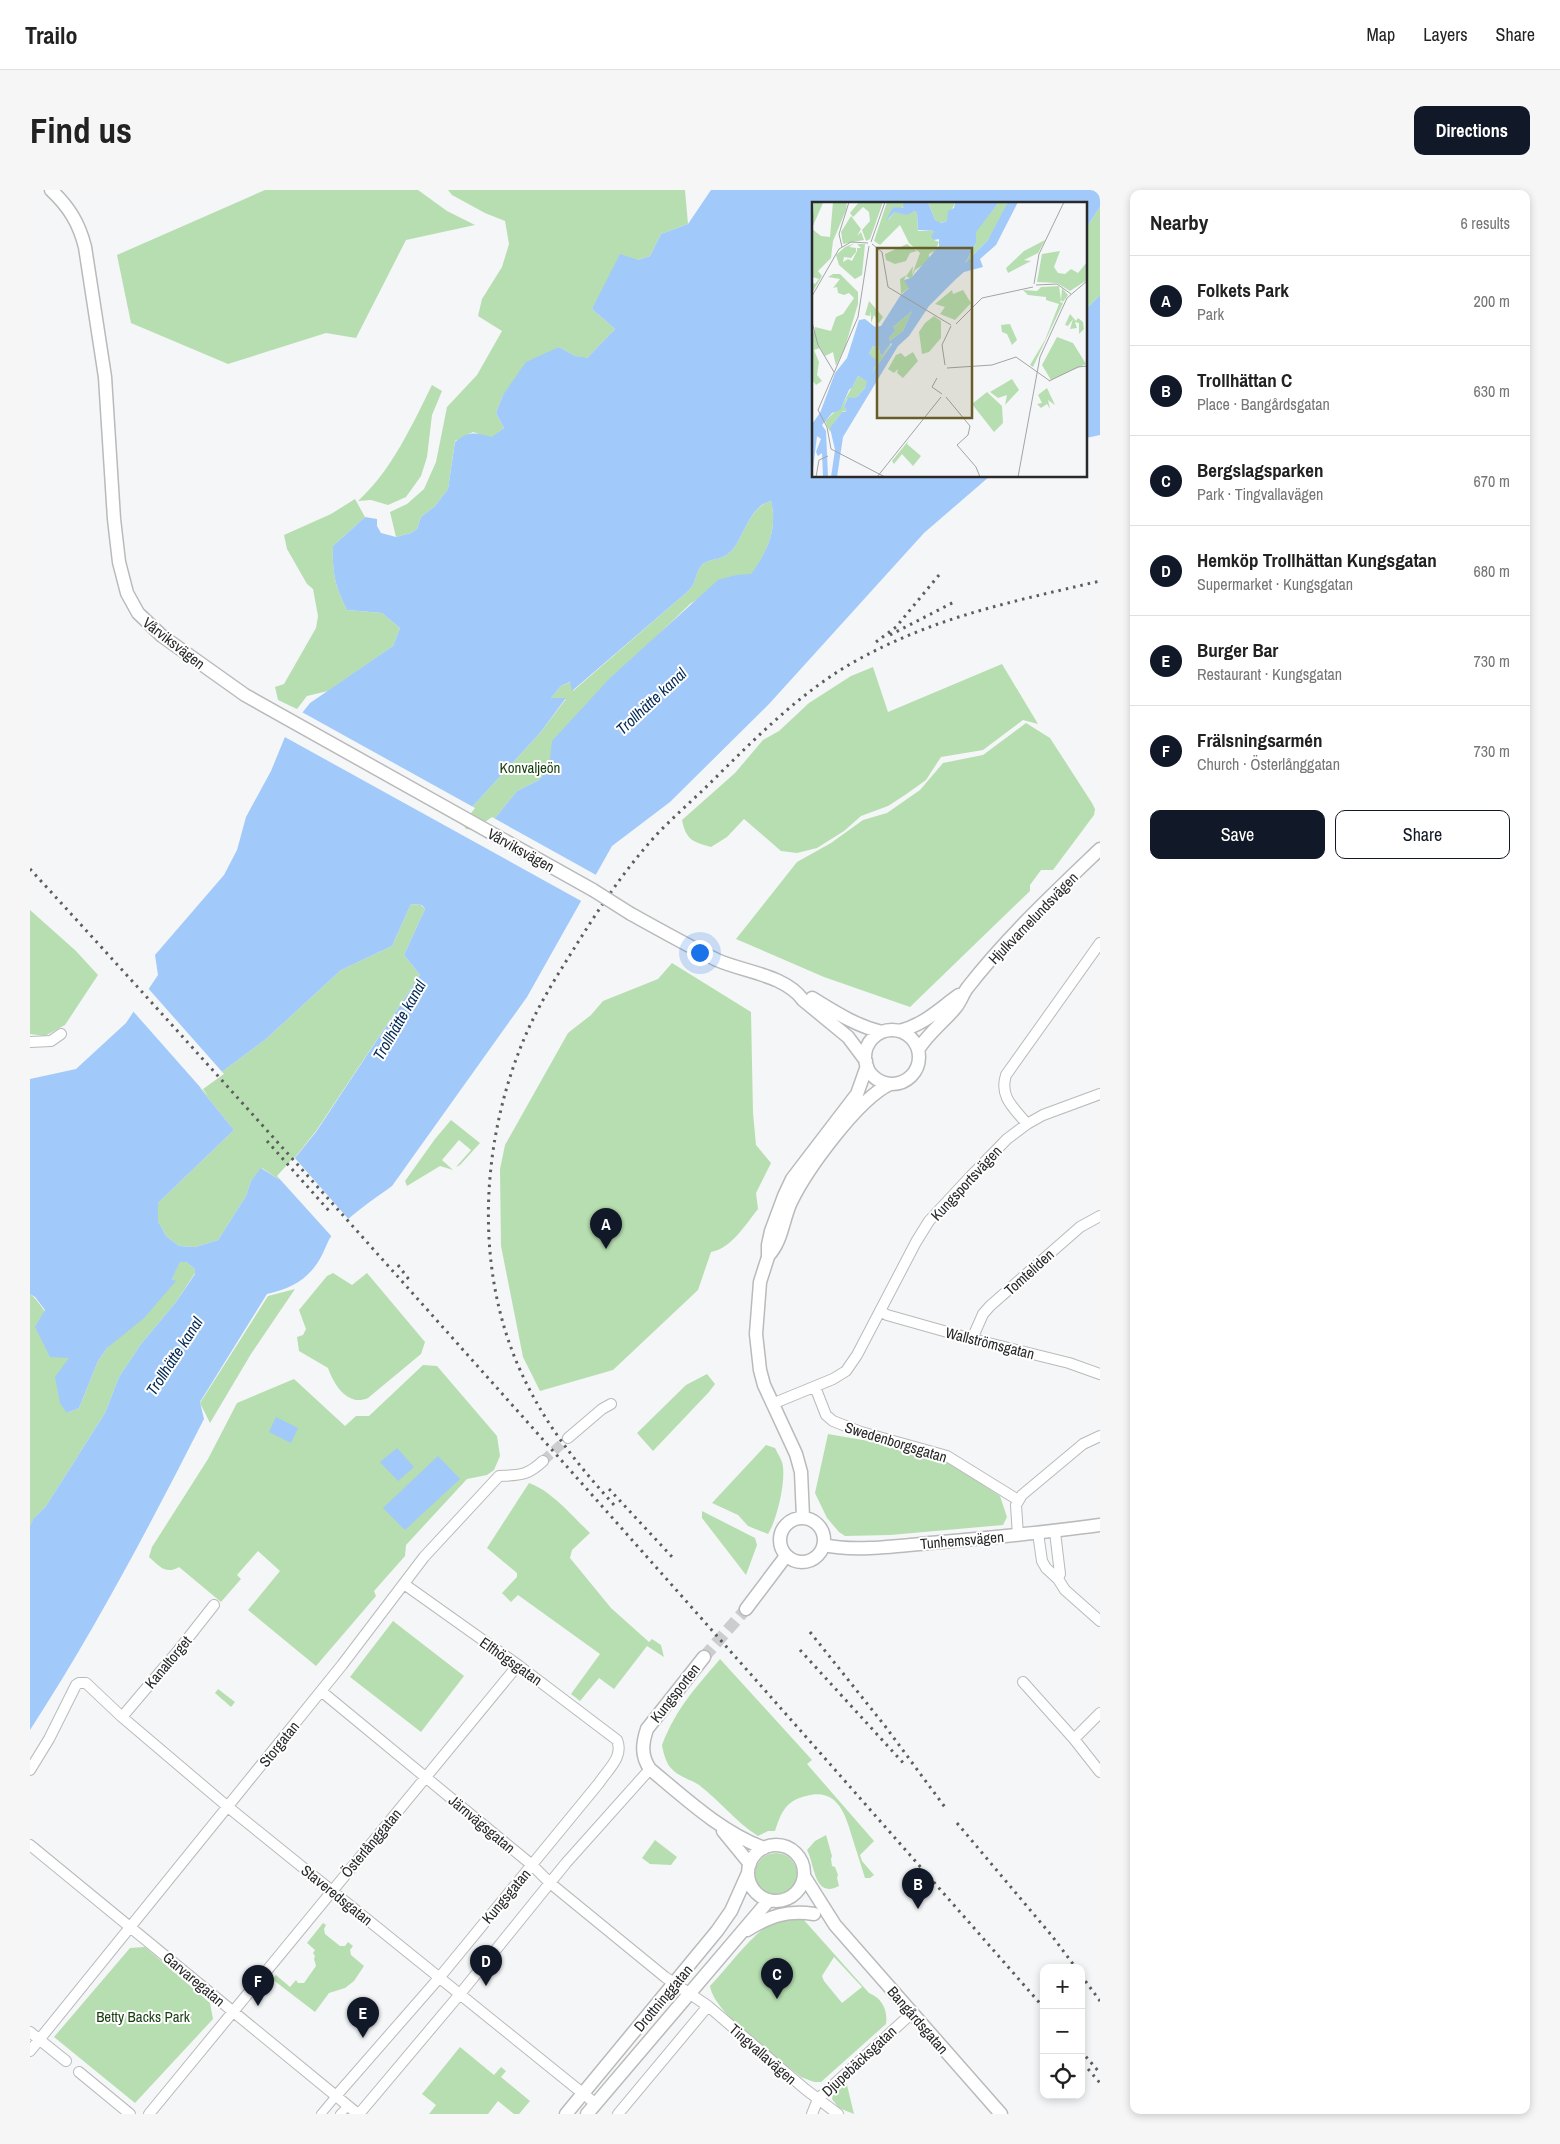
<!DOCTYPE html>
<meta charset="utf-8">
<style>
body{margin:0;font-family:"Archivo Narrow",sans-serif;background:#f6f6f6;color:#222}
.controls{position:absolute;right:15px;bottom:15px;display:grid;overflow:hidden;border-radius:10px;box-shadow:0 2px 8px #0003}
.controls button{width:45px;height:45px;display:grid;place-items:center;padding:0;border:0;border-bottom:1px solid #e0e0e0;background:#fff;color:#222;font:25px sans-serif}
.you{position:absolute;left:669px;top:762px;width:18px;height:18px;margin:-12px;border:4px solid #fff;border-radius:50%;background:#1a73e8;box-shadow:0 0 0 8px #1a73e833}
.badge{display:grid;place-items:center;width:32px;height:32px;border-radius:50%;background:#111827;color:#fff;font-size:16px;font-weight:700}
.pin{position:absolute;translate:-50% -41px;filter:drop-shadow(0 1px 2px #0008)}
.pin::after{content:'';position:absolute;top:26px;width:18px;height:15px;background:inherit;clip-path:polygon(0 0,100% 0,50% 100%)}
.list{margin:0;padding:0;list-style:none}
h2{display:flex;justify-content:space-between;align-items:center;height:65px;margin:0;padding:0 20px;font-size:21px}
h2 small{font-size:16px;font-weight:400;color:#767676}
.list li{display:grid;grid-template-columns:32px 1fr auto;gap:15px;align-items:center;box-sizing:border-box;height:90px;padding:0 20px;border-top:1px solid #e0e0e0}
.list b{display:block;font-size:19px;white-space:nowrap}
.list p{margin:0;font-size:16px;white-space:nowrap;color:#767676}
.list em{font-size:16px;font-style:normal;color:#767676}
.actions{display:flex;gap:10px;padding:15px 20px}
.actions a{flex:1;padding:11px 0;border:1px solid #111827;border-radius:10px;text-align:center;font-size:18px;color:#111827}
.actions .main{background:#111827;color:#fff}
.icon{flex:none;width:28px;height:28px;fill:none;stroke:currentColor;stroke-width:2;stroke-linecap:round;stroke-linejoin:round}
.map{position:relative;flex:none;width:1070px;height:1924px;overflow:hidden;border-radius:10px}
header{display:flex;align-items:center;gap:30px;box-sizing:border-box;height:70px;padding:0 25px;background:#fff;border-bottom:1px solid #e0e0e0}
header strong{font-size:24px}
nav{display:flex;gap:28px;margin-inline-start:auto;font-size:18px}
.intro{display:flex;align-items:center;justify-content:space-between;box-sizing:border-box;height:120px;padding:0 30px}
h1{margin:0;font-size:35px}
.button{padding:12px 22px;border-radius:10px;background:#111827;color:#fff;font-size:18px;font-weight:700}
main{display:flex;gap:30px;padding:0 30px}
aside{flex:1;background:#fff;border-radius:10px;box-shadow:0 2px 8px #0003}
.map>svg:first-child{display:block}
.green{fill:#b7deb0;fill-rule:evenodd}
.water{fill:#a1c9fa;fill-rule:evenodd}
.pier{fill:#f5f6f7}
.lines{fill:none;stroke-linecap:round;stroke-linejoin:round}
.minor-tunnel{stroke:#cccdce;stroke-width:10;stroke-dasharray:10 5;stroke-linecap:butt}
.tertiary-tunnel{stroke:#cccdce;stroke-width:12;stroke-dasharray:12 6;stroke-linecap:butt}
.pedestrian-casing{stroke:#b9babb;stroke-width:10}
.minor-casing{stroke:#b9babb;stroke-width:12}
.tertiary-casing{stroke:#b9babb;stroke-width:15}
.pedestrian{stroke:#fff;stroke-width:8}
.minor{stroke:#fff;stroke-width:10}
.tertiary{stroke:#fff;stroke-width:12}
.rail{stroke:#5d5d5d;stroke-width:3;stroke-dasharray:2.5 5;stroke-linecap:butt}
.tertiary-bridge-casing{stroke:#b9babb;stroke-width:15;stroke-linecap:butt}
.tertiary-bridge{stroke:#fff;stroke-width:12}
.labels{text-anchor:middle;dominant-baseline:central;stroke-width:4;stroke-linejoin:round;paint-order:stroke}
.street-label{font-size:15px;fill:#292929;stroke:#fff}
.park-label{font-size:15px;fill:#163f0e;stroke:#fff}
.water-label{font-size:16px;font-style:italic;fill:#012954;stroke:#fff}
.inset-road{fill:none;stroke:#a3a4a5;stroke-width:1}
.view{fill:#685d29;fill-opacity:0.15;stroke:#685d29;stroke-width:2.5}
.inset-edge{fill:none;stroke:#292929;stroke-width:2.5}
</style>
<header>
<strong>Trailo</strong>
<nav><a>Map</a><a>Layers</a><a>Share</a></nav>
</header>
<div class="intro"><h1>Find us</h1><a class="button">Directions</a></div>
<main>
<div class="map">
<svg width="1070" height="1924" viewBox="0 0 1070 1924">
<rect width="100%" height="100%" fill="#f5f6f7"/>
<path class="green" d="M235 0H388L417 21 445 35 376 50 326 148 296 143 198 174 101 133 87 65Z
M418 0H655L658 34 631 44 620 66 608 70 562 119 585 139 556 169 545 166 529 157 473 205 466 223 474 238 462 248 443 242 425 251 418 299 405 316 391 327 387 339 381 343 366 347 360 322 377 314 394 299 406 272 417 217 447 185 472 141 448 126 452 109 472 77 479 54 475 31 455 23 422 5Z
M1070 17V105L1056 119V38Z
M402 195 412 201 402 225 397 267 391 286 376 307 358 315 341 310 328 311C362 280 382 235 402 195Z
M325 309 335 327 303 356C302 383 305 396 317 420L352 423 370 438 363 456 298 501 277 506 267 519 248 510 245 497 254 494 286 438 288 426 283 399 277 394 257 359 254 345 301 324Z
M741 311C748 339 737 362 721 385H706L660 414 632 441 521 570 519 578 509 590 487 601 461 633 444 643 434 641 430 633 442 617 510 543 536 509 521 508 531 496 541 492 543 501 649 409C654 405 660 400 663 395 667 387 666 381 673 374 682 367 693 372 703 359 715 343 720 317 741 311Z
M972 474 1008 534 993 530 953 560 911 567 896 590 875 605 858 616 831 626 814 641 787 658 767 663 751 661 714 629 697 647 681 657C663 652 656 650 652 630L705 583 733 550 749 541 779 513 821 486 843 477 858 522Z
M996 533 1020 548 1062 613 1065 619 1064 625 1023 680H1011L1000 695V701L880 817 794 787 706 749 767 672 801 653 833 630 857 623 890 600 913 573 953 565Z
M381 714 391 715 395 719 374 765 390 785 286 941 248 989 232 978 221 991 216 1006 188 1050 165 1057 149 1056 136 1046 128 1031V1013L204 940 170 898 236 849 311 780 362 756Z
M0 720 46 761 68 785 35 835 15 846 0 844Z
M642 773 721 822 723 923 726 955 741 973 726 1003 728 1019C715 1035 702 1058 681 1062L668 1100 583 1180 510 1201 493 1167 471 1056 470 979 475 955 538 843 561 825 573 811 628 789Z
M421 930 450 953 430 975 426 977 441 960 429 950 412 970 423 980 410 976 377 996 375 991 405 949Z
M150 1071 156 1072 165 1079V1083L146 1112 111 1154 89 1187 75 1223 16 1316 6 1326 0 1336V1104C10 1110 37 1155 40 1167 42 1177 38 1210 37 1223L49 1218 68 1171 77 1158 145 1091 142 1089Z
M303 1083 322 1095 337 1083 395 1152 391 1164 338 1208C318 1217 304 1195 298 1178L269 1161 267 1147 273 1145 276 1139 269 1120 297 1086Z
M265 1099 221 1164 180 1233 170 1213 238 1106Z
M393 1175 407 1176 467 1246 470 1266 464 1280 457 1285 437 1289 376 1355 375 1366 344 1401 346 1406 286 1476 218 1420 250 1381 228 1361 207 1385 211 1389 191 1412 149 1377C136 1385 129 1376 119 1367L122 1357 178 1269 207 1213 264 1189 315 1236 326 1226H339Z
M677 1184 685 1194 679 1202 623 1261 607 1243 656 1195Z
M798 1244 850 1253 914 1269 970 1306 977 1327 973 1335 860 1345 815 1346 809 1342 797 1328 785 1303Z
M736 1255 745 1258C747 1262 750 1267 752 1272 757 1288 747 1330 738 1344L718 1336 708 1325 682 1313Z
M499 1293C522 1301 542 1326 560 1343L542 1360 540 1368 581 1418 619 1452 622 1449 631 1455 634 1467 617 1456 584 1499 569 1488 550 1511 541 1504 570 1464 488 1405 481 1412 472 1403 487 1387V1383L457 1358Z
M672 1321 725 1348 727 1355 716 1385 672 1328Z
M363 1431 434 1486 391 1542 320 1487Z
M690 1469 782 1570 777 1574 844 1651 830 1665 832 1671 844 1685 840 1688H835C831 1675 827 1663 823 1650 816 1627 809 1597 776 1606 755 1611 751 1623 745 1641H738L728 1646C706 1632 690 1611 669 1595 660 1589 648 1587 640 1577 636 1572 633 1562 632 1555 647 1517 664 1500 690 1469Z
M188 1499 205 1512 201 1517 185 1503Z
M796 1645 802 1666 801 1669 802 1676 805 1677 808 1685 807 1688 809 1696C784 1709 785 1675 777 1660L785 1651Z
M625 1650 647 1667 641 1675 620 1674 612 1668Z
M725 1684a21 21 0 1 1 42 0a21 21 0 1 1-42 0Z
M752 1726 773 1729 839 1803C852 1808 858 1820 856 1834L791 1892H784L771 1887C748 1868 684 1824 680 1796 703 1772 722 1742 752 1726ZM804 1767 832 1797 812 1813 794 1791 792 1786Z
M293 1733 296 1735 294 1739 295 1744 310 1756H315L318 1752 323 1756 320 1760 321 1765 334 1776 324 1791 315 1798 299 1803 285 1822 242 1789 246 1785 260 1797 266 1790 268 1793H274L286 1776 284 1769 285 1766 283 1763 285 1760 277 1753Z
M115 1757 180 1813 183 1829 105 1913 24 1847 100 1758Z
M430 1857 464 1885 471 1877 476 1881 471 1887 500 1911 489 1924H484L468 1911 458 1924H399L406 1915 392 1904Z
M816 1891 824 1924 809 1918 802 1909C803 1900 809 1897 816 1891Z"/>
<path class="water" d="M681 0H1070V17L1056 38V14H784V286H960L894 343 739 514 640 612 582 656 497 807 362 996C341 1011 319 1026 302 1045 298 1050 296 1057 293 1063 281 1088 263 1098 237 1104L170 1212 174 1229C120 1335 65 1440 0 1540V1336L4 1328 16 1316 75 1223 89 1187 111 1154 146 1112 165 1084V1079L156 1072H150L142 1089 146 1091 114 1128 77 1158 68 1171 49 1218 37 1223 30 1213 25 1187 39 1168 20 1167 5 1137 15 1120 5 1107 0 1104V889L46 879 96 833 128 785 125 765 194 685 207 660 216 627 241 581 257 542 280 513 363 456 370 438 352 423 317 420C305 396 302 383 303 356L335 327 347 329V336L351 343 366 347 381 343 387 339 391 327 405 316 418 299 425 252C439 240 447 243 462 247L474 238 466 223 473 205 496 172 529 157 545 166 557 168 585 139 562 119 590 64 608 70 620 66 631 44 658 34ZM741 311C748 339 737 362 721 384L706 385 688 390 580 488 522 551 519 578 509 590 487 601 461 633 444 643 434 641 430 633 442 617 510 543 536 508H521L531 496 540 492 542 501 649 409C654 405 660 400 663 395 667 387 666 381 673 374 682 367 693 372 703 359 715 344 720 316 741 311ZM381 714 392 715 395 719 374 765 390 785 286 942 248 989 231 978 221 991 216 1006 188 1050 165 1057 149 1056 136 1046 128 1031V1013L204 940 170 898 236 849 311 780 362 756Z
M1070 105V245L1056 248V119Z
M246 1227 268 1238 261 1253 239 1242Z
M367 1258 384 1277 368 1291 350 1272Z
M408 1266 430 1289 375 1340 353 1318Z"/>
<path class="pier" d="M270 521 445 618 433 634 436 639 444 640 462 627 568 686 553 712 253 546Z
M117 797 194 884 173 899 178 906 102 820Z
M264 967 321 1032 303 1048 247 986Z"/>
<g class="lines">
<path class="minor-tunnel" d="M513 1271 538 1248"/>
<path class="tertiary-tunnel" d="M674 1467 716 1419"/>
<defs>
<path id="pedestrian" d="M291 1924 306 1906
M310 1924 318 1916"/>
<path id="minor" d="M0 852 21 851 31 844
M997 934C984 918 969 907 976 885L1070 753
M850 1121 857 1125 942 1149 1039 1173 1070 1184
M942 1149 953 1124 960 1116 1050 1037 1070 1026
M785 1197 796 1225 803 1231 831 1242 917 1266 988 1310
M742 1214 803 1189 816 1181 827 1165 886 1052 899 1031 939 988 977 949 997 934 1013 925 1070 904
M538 1248 572 1219 581 1214
M1025 1342 1030 1384 1028 1389
M1008 1343 1012 1371 1016 1378 1028 1389 1035 1400 1070 1431
M988 1345 986 1315 992 1305 1053 1254 1070 1246
M993 1492 1044 1549 1070 1582
M291 1501 502 1675 520 1693 635 1787 678 1816 775 1899 808 1924
M92 1527 147 1462 184 1415
M1044 1549 1070 1523
M0 1580 19 1549 46 1495 49 1493H56L92 1527 198 1617 566 1914
M0 1655 328 1924
M0 1842 36 1871
M0 1861 312 1475 394 1367 469 1286C490 1285 497 1286 513 1271
M49 1882 100 1924
M306 1906 409 1788 569 1593C578 1579 594 1567 587 1550L488 1475 374 1394
M119 1924 488 1475
M329 1924 430 1804 536 1673 620 1579
M588 1924 678 1816
M782 1924 788 1909 882 1823"/>
<path id="tertiary" d="M21 0C39 17 49 33 55 57L75 187 84 329 89 372 97 403 108 423 132 446 215 505 563 700
M601 724C630 740 658 756 687 770 714 782 755 785 773 810L818 847 836 871
M782 808C805 822 826 836 852 842
M835 867a27 27 0 1 1 54 0a27 27 0 1 1-54 0Z
M869 841C894 835 909 819 929 805
M888 860C898 843 914 832 926 817 931 811 933 803 938 797 977 747 1024 703 1070 659
M739 1065C752 1051 753 1029 761 1012 777 979 828 909 860 894
M773 1327 771 1282 766 1264 734 1195 730 1180 726 1144 730 1092 738 1067V1055L741 1041 754 1006 762 989 827 904 837 876
M750 1350a22 22 0 1 1 44 0a22 22 0 1 1-44 0Z
M794 1355C823 1362 869 1356 900 1353 957 1348 1013 1343 1070 1335
M716 1419 756 1366
M674 1467 617 1539C612 1554 611 1566 620 1579 655 1608 691 1642 734 1658
M693 1641 720 1674
M718 1683a28 28 0 1 1 56 0a28 28 0 1 1-56 0Z
M774 1686 805 1735 971 1924
M717 1740C740 1726 757 1720 784 1724
M536 1924 687 1741 701 1721 718 1683
M557 1924 739 1710"/>
</defs>
<use href="#pedestrian" class="pedestrian-casing"/>
<use href="#minor" class="minor-casing"/>
<use href="#tertiary" class="tertiary-casing"/>
<use href="#pedestrian" class="pedestrian"/>
<use href="#minor" class="minor"/>
<use href="#tertiary" class="tertiary"/>
<path class="rail" d="M860 445 926 411
M846 452 866 437 909 385
M0 679C166 860 329 1043 492 1226 667 1423 841 1620 1014 1818
M237 951 300 1022
M368 1075 380 1091
M579 1299 644 1369
M584 1315C543 1269 512 1231 487 1173 444 1071 452 949 494 849 509 813 530 781 550 749 574 711 599 674 630 641 644 627 658 614 672 601 719 555 765 506 822 473 903 427 981 412 1070 391
M780 1442 855 1536 917 1620
M770 1460 876 1576
M927 1633 1022 1746 1046 1778
M1051 1785 1070 1811
M1051 1861 1070 1883
M1058 1879 1070 1893"/>
<defs>
<path id="tertiary-bridge" d="M563 700 601 724"/>
</defs>
<use href="#tertiary-bridge" class="tertiary-bridge-casing"/>
<use href="#tertiary-bridge" class="tertiary-bridge"/>
</g>
<g class="labels">
<g class="street-label">
<text transform="translate(144 453) rotate(38)">Vårviksvägen</text>
<text transform="translate(491 660) rotate(29)">Vårviksvägen</text>
<text transform="translate(1003 728) rotate(-46)">Hjulkvarnelundsvägen</text>
<text transform="translate(936 993) rotate(-47)">Kungsportsvägen</text>
<text transform="translate(999 1082) rotate(-42)">Tomteliden</text>
<text transform="translate(960 1153) rotate(14)">Wallströmsgatan</text>
<text transform="translate(866 1252) rotate(17)">Swedenborgsgatan</text>
<text transform="translate(932 1350) rotate(-5)">Tunhemsvägen</text>
<text transform="translate(481 1471) rotate(35)">Elfhögsgatan</text>
<text transform="translate(138 1472) rotate(-50)">Kanaltorget</text>
<text transform="translate(645 1503) rotate(-52)">Kungsporten</text>
<text transform="translate(249 1554) rotate(-51)">Storgatan</text>
<text transform="translate(452 1634) rotate(40)">Järnvägsgatan</text>
<text transform="translate(341 1653) rotate(-50)">Österlånggatan</text>
<text transform="translate(307 1705) rotate(39)">Staveredsgatan</text>
<text transform="translate(476 1706) rotate(-50)">Kungsgatan</text>
<text transform="translate(164 1789) rotate(40)">Garvaregatan</text>
<text transform="translate(633 1808) rotate(-50)">Drottninggatan</text>
<text transform="translate(888 1830) rotate(49)">Bangårdsgatan</text>
<text transform="translate(733 1864) rotate(41)">Tingvallavägen</text>
<text transform="translate(829 1871) rotate(-43)">Djupebäcksgatan</text>
</g>
<g class="park-label">
<text x="500" y="577">Konvaljeön</text>
<text x="113" y="1826">Betty Backs Park</text>
</g>
<g class="water-label">
<text transform="translate(621 511) rotate(-43)">Trollhätte kanal</text>
<text transform="translate(369 830) rotate(-60)">Trollhätte kanal</text>
<text transform="translate(144 1166) rotate(-57)">Trollhätte kanal</text>
</g>
</g>
<g transform="translate(782 12)">
<rect width="275" height="275" fill="#f5f6f7"/>
<path d="M16 0 11 1 0 26 2 1ZM21 0H35L34 8 21 39 19 56 6 69 10 74 0 91V80L3 82 7 77 0 75V27L9 34 18 35ZM47 0H71L58 37 54 39 50 28 58 19 57 10 51 5 41 15 38 11ZM75 0H92L93 3 89 7 81 5 76 18 83 10 102 9 105 11 106 29H123L122 38 127 40 123 49 117 52V59L103 68 99 77 94 74 92 78 98 85 89 92 88 77 95 73 101 64 100 73 108 51 97 41 88 23 68 43 62 39ZM116 0H143L142 3 135 19 128 21 123 18ZM187 0H196L188 21 176 38 153 61 164 41 163 30ZM39 14 49 27 45 34 49 30 52 38 31 42 29 30ZM233 38 226 51 212 58 219 59 196 71 194 66 212 49ZM43 41 37 45 44 46V50L39 56 32 55 31 60 36 57 40 59 45 49V46H49L45 42H53L50 73 43 77 27 63 24 53 33 45ZM95 42 105 49 98 51 94 59 83 62 74 58 73 52ZM248 49 242 65 246 71 253 72 259 67 266 71 275 60V78L258 89 245 81 225 80 230 52ZM21 72H28L46 90V102L33 145 24 164 21 150 13 154 8 146 2 148 7 160 5 173 10 179 4 183 0 178V124L2 132 3 125 19 129 24 115 31 112 42 96 37 91 32 93 26 91 25 85 21 86 28 77 16 75ZM247 84 249 98 250 86 256 93 251 100 249 98 248 100 251 101 221 165 218 163 233 138 247 102 234 98V95L216 93 211 88 225 89 229 85ZM140 88 141 92 151 88 159 101 143 118 128 112 133 105 123 102ZM57 99 71 115 67 121 62 113 59 121V109L58 114 53 113ZM100 109 91 129 78 139 77 136 83 129 80 126ZM258 112 264 119 266 116 271 120 272 127 267 132V121L263 120 265 126 258 127 261 117 256 124 253 123ZM122 114 129 119V136L117 150 110 152 107 130 113 121ZM198 122 205 138 200 143 195 132 190 130 189 123ZM245 135 261 141 274 162 239 178 230 163ZM79 141 78 144 59 173 57 152 61 144H66L69 154ZM101 150 106 159 91 176 85 171 86 167 82 171 76 167 84 153 89 151 93 155ZM46 174 56 179 53 186 45 195 35 197 32 204 35 209H31L24 218 18 230 13 219 30 203ZM200 177 207 188 193 203 195 193 186 196 178 190ZM235 186 243 203 236 198 238 207 235 202 229 206 225 202 230 201 226 193ZM175 190 190 204 191 221 182 230 160 202ZM97 238 95 242 109 254 101 264 90 252 82 262 80 259Z" fill="#b7deb0"/>
<path d="M92 0H116L123 18 129 21 135 19 136 9 142 6 143 0H187L164 30V41L153 61 176 38 196 0H206L184 43 168 57 171 65 152 70 144 77 117 104 97 134 86 144 31 235 25 275H19L23 248 18 226 30 210 35 209 32 204 36 196 45 195 53 186 55 179 46 174 40 185 48 178 37 188 28 208 20 211 10 223 14 229 16 275H11L10 251 6 254 4 250 9 237 5 234 0 275V222L8 211 23 171 35 156 47 118 53 117 63 125 69 124 88 94 97 86 92 78 99 76 127 44V37L122 38 119 34 123 29 106 28 105 11 102 9 95 13 83 10 74 19 81 5 91 6ZM100 109 91 129 78 139 77 136 83 129 81 125ZM79 141 80 142 60 171 65 159 57 152 61 144H66L69 154Z" fill="#a1c9fa" fill-rule="evenodd"/>
<path class="inset-road" d="M59 40 73 0M60 42 70 50 76 85 139 123M57 44 46 115 6 208 15 225 19 247 73 275M30 45 27 32 37 0M222 82 227 52 252 0M224 83 245 82 259 92M0 94 27 47 39 40 56 41M0 120 6 143 22 170M144 122 170 96 221 85M133 163 130 143 139 124M135 166 180 163 204 155 238 179M125 176 120 185 130 192M237 179 266 165 275 164M134 195 158 224 156 233 145 243 164 265 168 275M4 275 7 258 16 254M65 275 129 195M206 275 228 155 255 96 275 79"/>
<path class="view" d="M65 46H160V216H65Z"/>
<rect width="275" height="275" class="inset-edge"/>
</g>
</svg>
<div class="controls">
<button>+</button>
<button>−</button>
<button><svg class="icon" aria-label="locate" viewBox="0 0 24 24"><circle cx="12" cy="12" r="6"/><path d="M12 2v4M12 18v4M2 12h4M18 12h4"/></svg></button>
</div>
<div class="you"></div>
<div class="pin badge" style="left:576px;top:1059px">A</div>
<div class="pin badge" style="left:888px;top:1719px">B</div>
<div class="pin badge" style="left:747px;top:1809px">C</div>
<div class="pin badge" style="left:456px;top:1796px">D</div>
<div class="pin badge" style="left:333px;top:1848px">E</div>
<div class="pin badge" style="left:228px;top:1816px">F</div>
</div>
<aside>
<h2>Nearby<small>6 results</small></h2>
<ul class="list">
<li><span class="badge">A</span><div><b>Folkets Park</b><p>Park</p></div><em>200 m</em></li>
<li><span class="badge">B</span><div><b>Trollhättan C</b><p>Place · Bangårdsgatan</p></div><em>630 m</em></li>
<li><span class="badge">C</span><div><b>Bergslagsparken</b><p>Park · Tingvallavägen</p></div><em>670 m</em></li>
<li><span class="badge">D</span><div><b>Hemköp Trollhättan Kungsgatan</b><p>Supermarket · Kungsgatan</p></div><em>680 m</em></li>
<li><span class="badge">E</span><div><b>Burger Bar</b><p>Restaurant · Kungsgatan</p></div><em>730 m</em></li>
<li><span class="badge">F</span><div><b>Frälsningsarmén</b><p>Church · Österlånggatan</p></div><em>730 m</em></li>
</ul>
<div class="actions"><a class="main">Save</a><a>Share</a></div>
</aside>
</main>
